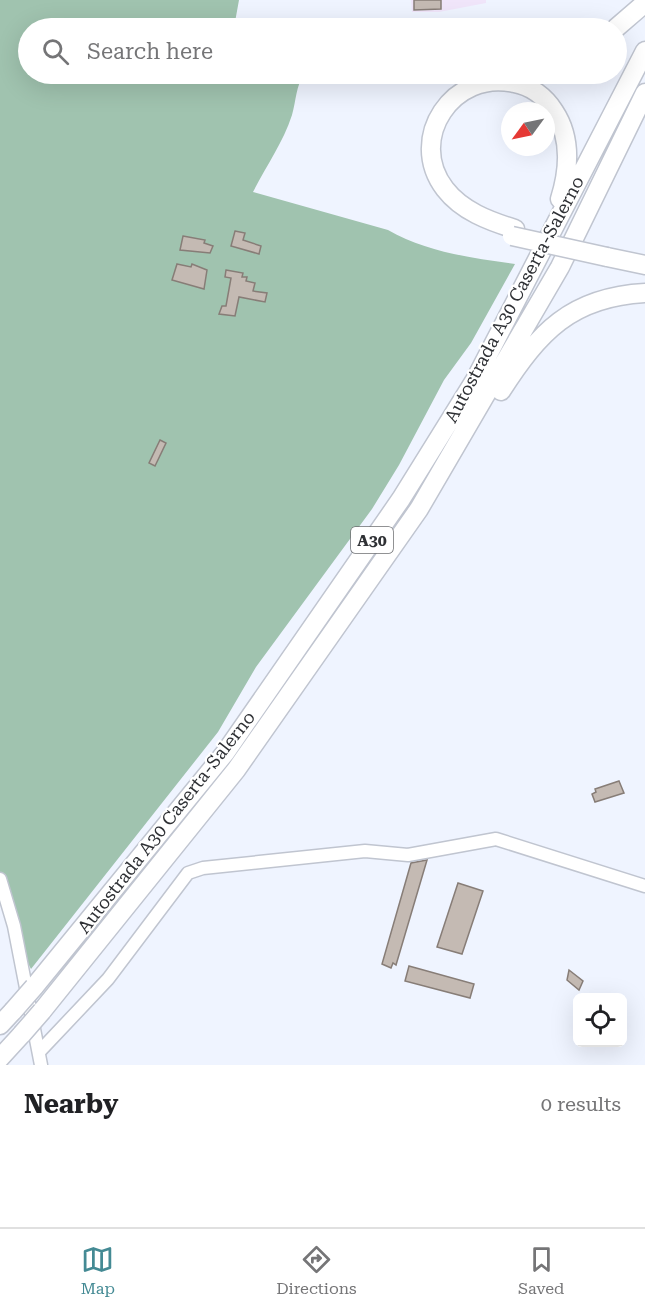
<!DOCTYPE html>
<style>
body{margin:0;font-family:"Roboto Serif",serif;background:#f6f6f6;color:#202124}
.controls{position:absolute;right:18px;bottom:18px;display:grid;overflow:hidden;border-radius:9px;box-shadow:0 6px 24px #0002}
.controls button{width:54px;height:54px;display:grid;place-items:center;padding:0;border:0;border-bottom:2px solid #e0e0e0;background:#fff;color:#202124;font:30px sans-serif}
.compass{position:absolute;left:501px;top:102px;width:54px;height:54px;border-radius:50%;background:#fff;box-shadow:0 6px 24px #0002;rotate:237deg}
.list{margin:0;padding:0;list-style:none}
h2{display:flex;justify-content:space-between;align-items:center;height:78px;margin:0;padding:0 24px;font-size:26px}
h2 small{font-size:20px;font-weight:400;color:#757577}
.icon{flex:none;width:33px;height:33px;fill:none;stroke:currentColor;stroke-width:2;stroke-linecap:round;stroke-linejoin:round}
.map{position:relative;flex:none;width:645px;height:1065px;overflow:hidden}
.search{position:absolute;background:#fff;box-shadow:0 6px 24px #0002;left:18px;right:18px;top:18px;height:66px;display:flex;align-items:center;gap:15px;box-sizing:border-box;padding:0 21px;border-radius:33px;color:#757577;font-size:22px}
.sheet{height:162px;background:#fff}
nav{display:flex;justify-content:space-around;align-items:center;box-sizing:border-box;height:84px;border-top:2px solid #e0e0e0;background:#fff;font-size:16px;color:#757577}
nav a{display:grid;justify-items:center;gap:3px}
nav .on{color:#448a94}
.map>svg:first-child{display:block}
.industrial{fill:#f0e5fa}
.forest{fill:#a0c3af}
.building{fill:#c4bab3;stroke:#877d77;stroke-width:1.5}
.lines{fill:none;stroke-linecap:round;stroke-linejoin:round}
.minor-casing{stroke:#c0c5d0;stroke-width:15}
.highway-casing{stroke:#c0c5d0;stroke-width:21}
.minor{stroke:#fff;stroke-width:12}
.highway{stroke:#fff;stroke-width:18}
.highway-bridge-casing{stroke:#c0c5d0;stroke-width:21;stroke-linecap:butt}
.highway-bridge{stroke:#fff;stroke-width:18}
.labels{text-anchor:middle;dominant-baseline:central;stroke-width:4.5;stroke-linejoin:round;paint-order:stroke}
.shield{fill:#fff;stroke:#6d6f72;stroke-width:1.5}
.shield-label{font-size:16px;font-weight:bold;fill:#2f3135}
.street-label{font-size:18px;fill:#2f3135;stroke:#fff}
</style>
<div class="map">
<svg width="645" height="1065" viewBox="0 0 645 1065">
<rect width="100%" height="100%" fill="#eff4ff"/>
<path class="industrial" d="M411 0H486V3L439 12H412Z"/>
<path class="forest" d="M0 0H239L235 22 240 28H28V74H304C296 86 296 101 292 115 283 143 266 166 253 192L388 230C426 252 472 258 515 264L471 343 444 380 399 465 372 509 256 667 218 732 31 969 22 952 0 873Z"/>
<path class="building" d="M414 0H441V9L414 10Z
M235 231 245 233 243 240 261 246 259 254 231 246Z
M183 236 205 240 204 243 213 246 210 253 180 250Z
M177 264 191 267 192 264 207 270 204 289 172 280Z
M226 270 243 273 242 277H247L246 281 255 283 253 291 267 293 265 302 239 297 235 316 219 314 222 306H226L231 278 225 277Z
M160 440 166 443 155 466 149 463Z
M619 781 624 793 595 802 592 794 596 792 595 789Z
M427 860 396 965 393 963 391 968 382 964 411 863Z
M458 883 483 891 462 954 437 947Z
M409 966 474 984 470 998 405 981Z
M569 970 583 981 579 990 567 980Z"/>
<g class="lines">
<defs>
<path id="minor" d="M0 879 14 926 41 1065
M39 1052 108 979 188 873 203 868 365 851 408 855 496 839 645 886"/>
<path id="highway" d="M616 28 645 3
M515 229C489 221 462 211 445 189 406 138 454 69 514 83 531 86 545 97 554 111 572 138 569 170 560 199
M607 257 645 265
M501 391C539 332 571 297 645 293
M34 987 225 753 401 499 475 380 645 51
M42 1011 236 770 419 509 560 267 645 93
M0 1025 13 1011
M0 1058 22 1034"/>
</defs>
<use href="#minor" class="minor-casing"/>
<use href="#highway" class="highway-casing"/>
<use href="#minor" class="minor"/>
<use href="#highway" class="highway"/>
<defs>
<path id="highway-bridge" d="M512 236 607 257
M13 1011 34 987
M22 1034 42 1011"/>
</defs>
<use href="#highway-bridge" class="highway-bridge-casing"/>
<use href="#highway-bridge" class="highway-bridge"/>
</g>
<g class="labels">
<rect class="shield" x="351" y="527" width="42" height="26" rx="4.5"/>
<g class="shield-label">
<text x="372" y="540">A30</text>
</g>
<g class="street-label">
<text transform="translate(514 299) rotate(-62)">Autostrada A30 Caserta-Salerno</text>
<text transform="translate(166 822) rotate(-52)">Autostrada A30 Caserta-Salerno</text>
</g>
</g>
</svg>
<div class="controls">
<button><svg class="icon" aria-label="locate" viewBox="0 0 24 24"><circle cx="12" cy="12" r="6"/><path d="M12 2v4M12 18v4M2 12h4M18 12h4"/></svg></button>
</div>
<svg class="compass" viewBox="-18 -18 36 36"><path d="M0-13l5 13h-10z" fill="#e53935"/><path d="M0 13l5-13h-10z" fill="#757577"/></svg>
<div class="search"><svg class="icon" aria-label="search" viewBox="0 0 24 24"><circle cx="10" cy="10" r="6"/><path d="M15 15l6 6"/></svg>Search here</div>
</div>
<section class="sheet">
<h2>Nearby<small>0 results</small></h2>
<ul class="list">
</ul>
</section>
<nav>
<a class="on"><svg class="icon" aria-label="map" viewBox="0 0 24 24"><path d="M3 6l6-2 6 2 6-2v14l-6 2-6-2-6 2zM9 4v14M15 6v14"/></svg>Map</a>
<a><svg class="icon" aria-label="directions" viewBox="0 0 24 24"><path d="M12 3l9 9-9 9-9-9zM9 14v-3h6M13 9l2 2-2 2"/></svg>Directions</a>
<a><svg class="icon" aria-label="saved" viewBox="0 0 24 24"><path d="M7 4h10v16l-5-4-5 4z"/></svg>Saved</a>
</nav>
